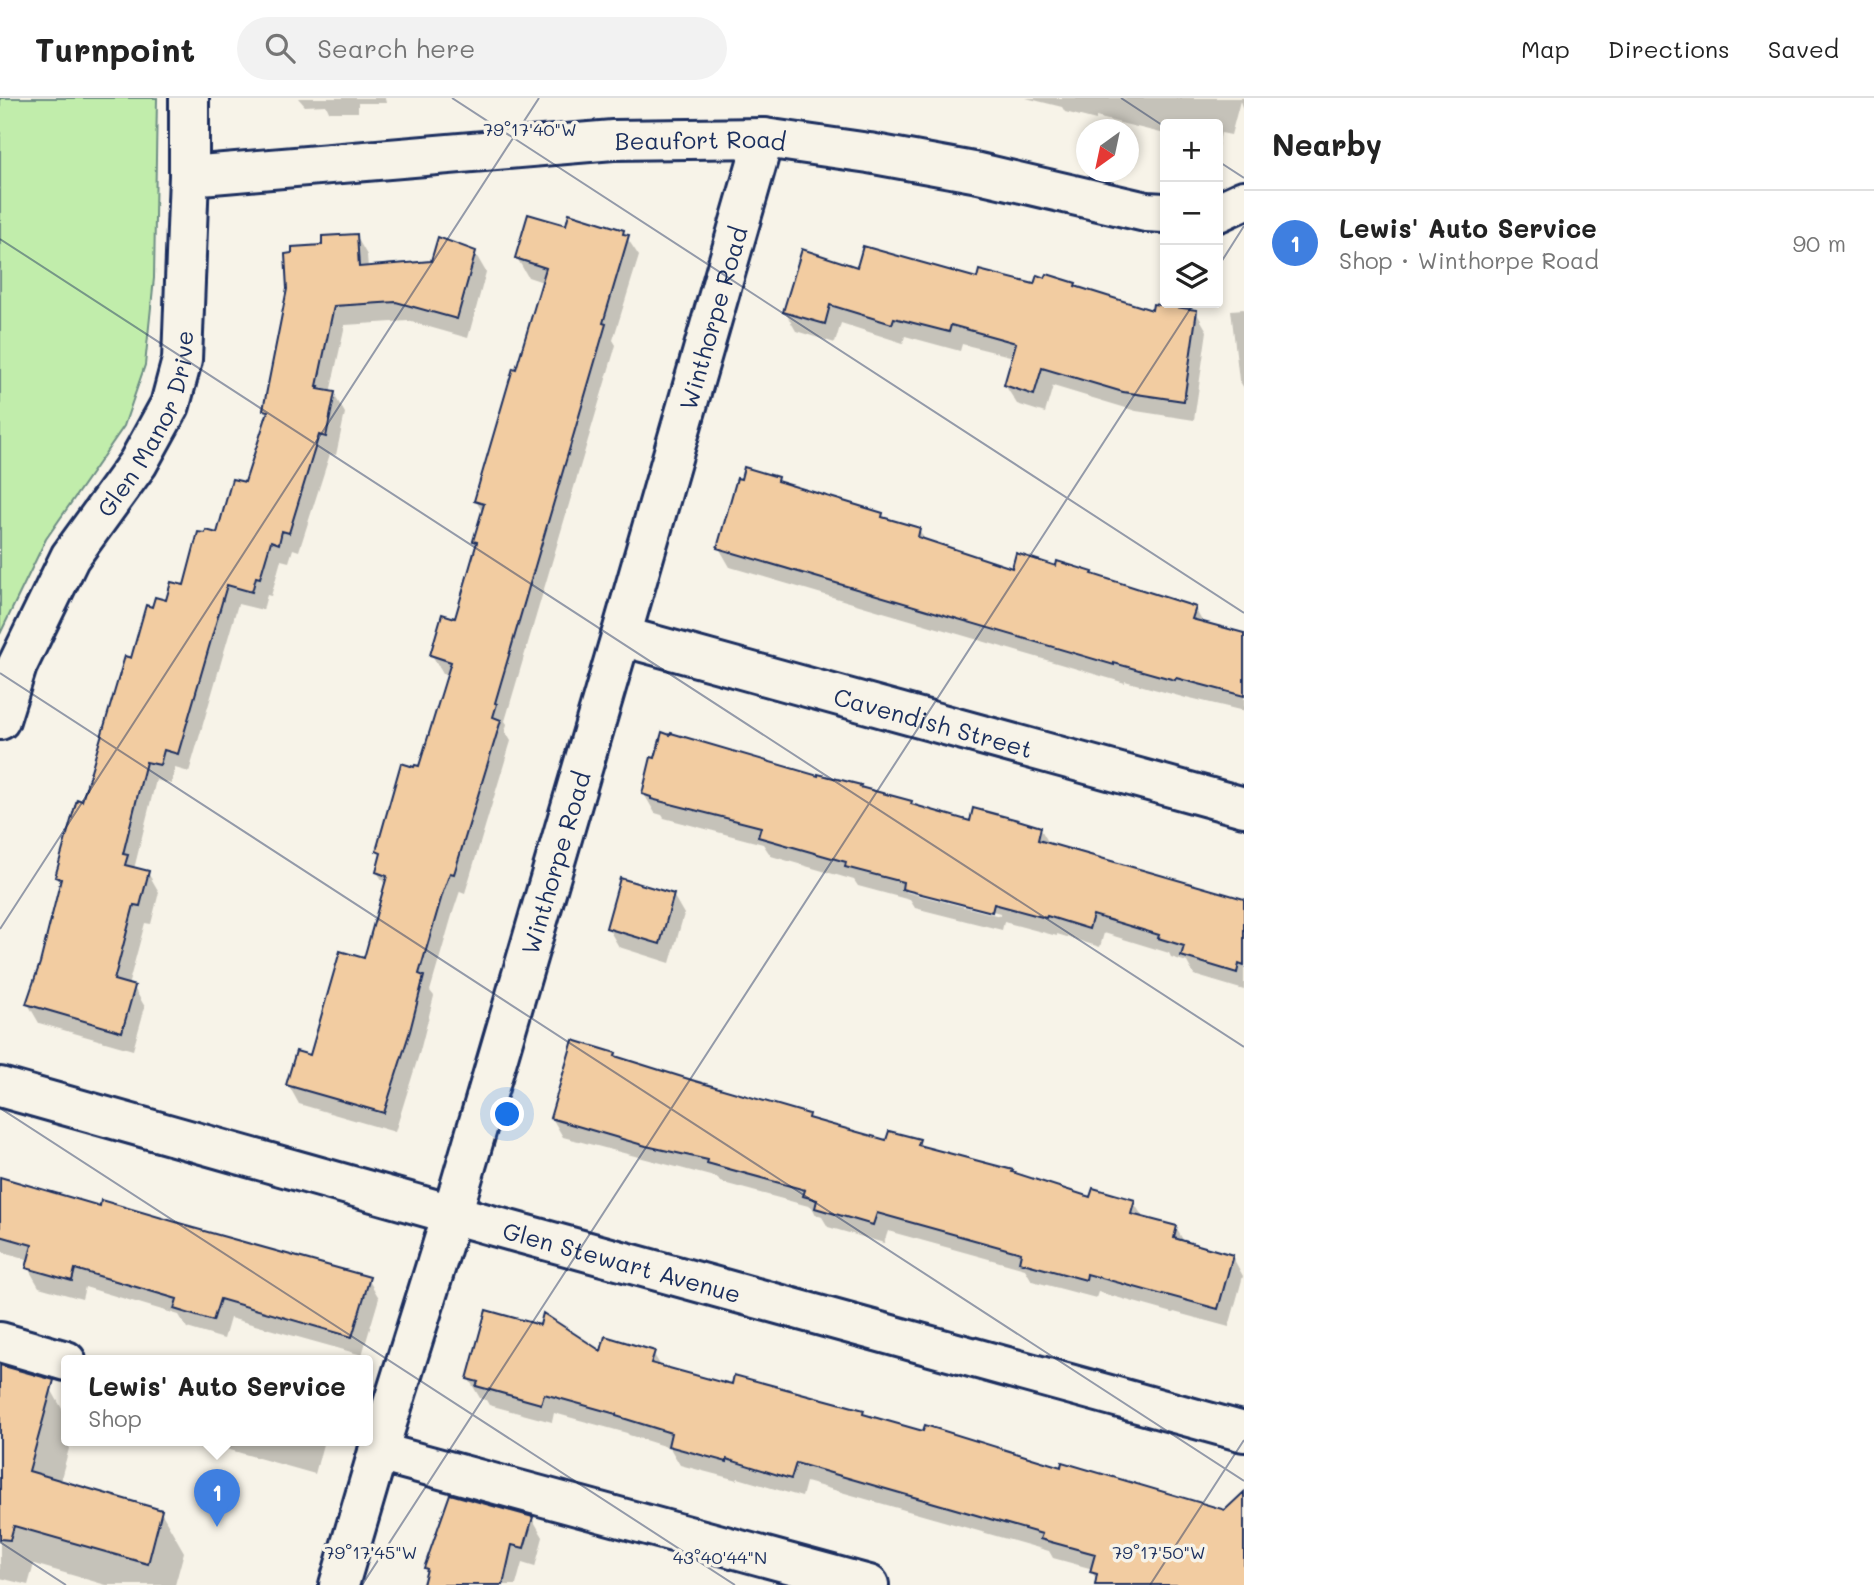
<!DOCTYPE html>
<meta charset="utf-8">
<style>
body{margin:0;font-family:Mali,sans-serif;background:#f2f2f2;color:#222}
.controls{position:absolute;right:21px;top:21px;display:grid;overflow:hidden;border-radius:7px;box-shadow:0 4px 10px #0003}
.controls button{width:63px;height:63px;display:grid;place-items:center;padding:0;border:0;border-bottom:2px solid #e0e0e0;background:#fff;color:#222;font:35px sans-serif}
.compass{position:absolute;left:1076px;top:21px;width:63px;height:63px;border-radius:50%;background:#fff;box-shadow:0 4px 10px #0003;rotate:213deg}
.you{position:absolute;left:508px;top:1017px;width:24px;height:24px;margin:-18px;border:5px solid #fff;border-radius:50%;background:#1a73e8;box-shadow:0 0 0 10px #1a73e833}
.badge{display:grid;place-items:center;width:46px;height:46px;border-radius:50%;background:#d1495b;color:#fff;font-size:23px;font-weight:700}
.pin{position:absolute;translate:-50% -58px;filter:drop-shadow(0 2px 4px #0008)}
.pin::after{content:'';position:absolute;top:37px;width:24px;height:21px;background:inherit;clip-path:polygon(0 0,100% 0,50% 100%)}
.popup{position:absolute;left:61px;top:1257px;width:312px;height:91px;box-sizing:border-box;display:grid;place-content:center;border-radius:7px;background:#fff;filter:drop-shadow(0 2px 5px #0005);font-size:23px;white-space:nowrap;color:#767676}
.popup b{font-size:26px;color:#222}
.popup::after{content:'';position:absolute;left:50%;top:100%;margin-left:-14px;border:14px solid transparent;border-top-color:#fff}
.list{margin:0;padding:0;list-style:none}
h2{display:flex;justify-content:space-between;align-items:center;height:91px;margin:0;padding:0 28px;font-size:30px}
h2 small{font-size:23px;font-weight:400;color:#767676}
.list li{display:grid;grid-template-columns:46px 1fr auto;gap:21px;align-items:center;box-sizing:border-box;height:105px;padding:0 28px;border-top:2px solid #e0e0e0}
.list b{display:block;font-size:26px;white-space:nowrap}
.list p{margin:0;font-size:23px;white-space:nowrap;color:#767676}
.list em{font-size:23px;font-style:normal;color:#767676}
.icon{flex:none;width:38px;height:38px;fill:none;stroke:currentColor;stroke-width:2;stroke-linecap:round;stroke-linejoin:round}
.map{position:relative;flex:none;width:1244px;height:1487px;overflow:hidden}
header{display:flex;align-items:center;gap:42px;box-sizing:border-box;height:98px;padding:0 35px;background:#fff;border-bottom:2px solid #e0e0e0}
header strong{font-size:33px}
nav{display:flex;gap:38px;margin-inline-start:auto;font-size:24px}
.search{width:490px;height:63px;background:#f2f2f2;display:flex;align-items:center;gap:18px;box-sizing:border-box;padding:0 24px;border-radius:38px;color:#767676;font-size:26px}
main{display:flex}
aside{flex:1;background:#fff}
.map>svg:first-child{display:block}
.green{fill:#c1edab;stroke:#6e8e84;stroke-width:2}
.shadow{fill:#0003;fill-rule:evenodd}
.building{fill:#f2cca1;stroke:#1b2f5e;stroke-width:2}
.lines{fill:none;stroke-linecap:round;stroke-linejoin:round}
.minor-casing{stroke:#1b2f5e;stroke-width:44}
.minor{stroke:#f7f3e8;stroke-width:38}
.ticks{fill:none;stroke:#1b2f5e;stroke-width:2;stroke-opacity:0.45}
.labels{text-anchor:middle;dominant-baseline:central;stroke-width:7;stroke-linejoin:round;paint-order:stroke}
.street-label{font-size:24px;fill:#1b2f5e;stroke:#f7f3e8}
.ticks-label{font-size:18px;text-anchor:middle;fill:#1b2f5e;stroke:#f7f3e8;stroke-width:7;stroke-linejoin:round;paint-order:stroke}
</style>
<header>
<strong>Turnpoint</strong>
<div class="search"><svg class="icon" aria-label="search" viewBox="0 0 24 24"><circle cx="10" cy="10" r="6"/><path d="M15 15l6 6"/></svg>Search here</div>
<nav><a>Map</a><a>Directions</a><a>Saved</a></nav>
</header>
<main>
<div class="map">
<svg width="1244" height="1487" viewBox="0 0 1244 1487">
<rect width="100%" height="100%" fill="#f7f3e8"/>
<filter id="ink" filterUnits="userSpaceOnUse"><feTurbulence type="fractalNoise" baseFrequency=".0143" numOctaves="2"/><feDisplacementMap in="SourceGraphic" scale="14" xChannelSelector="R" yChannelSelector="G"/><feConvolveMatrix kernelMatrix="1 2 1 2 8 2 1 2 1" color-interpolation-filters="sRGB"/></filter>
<g filter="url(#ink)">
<path class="green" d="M0 0H157L154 180 145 267 124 328 46 441 0 536Z"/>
<path class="shadow" d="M298 0H385L386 5H358V14H329L326 7 305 8Z
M1026 0H1244V15L1240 3 1231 37 1221 35 1218 49V26H1165V36L1096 19V22L1065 14 1062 9Z
M567 129 623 134 639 158 613 242 616 247 505 623 507 626 505 633 511 643 465 795 460 793 453 814 430 893 434 898 420 953 395 1034 299 1006 288 986 311 959 365 862 386 788 377 774 382 760 378 753 420 671 448 578 443 576 432 557 456 522 478 448 475 443 483 415 476 403 543 184 528 179 517 160Z
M356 138 367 157 368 170 433 165 475 155 486 174 468 240 408 223 345 227 330 295H333L345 315 336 357 330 356 299 453 293 451 289 464 281 462 271 498 267 497 263 512 238 506 189 674 175 670 171 686 156 682 134 771 148 775 159 794 151 826 145 825 128 888 134 890 145 909 133 952 39 925 28 906 41 865 61 786 57 779 132 562 153 511 167 504 185 489 218 437 246 387 268 317 265 312 324 149Z
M858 172 1035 188 1075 186 1077 191 1154 214H1196L1207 233 1194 322 1136 313 1053 288 1045 315 1017 306 1005 287 1014 259 962 246 960 253 905 238 903 245 841 225 835 245 796 233 785 214Z
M1244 211V290L1239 282 1231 212Z
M777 380 781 386 882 417 885 421 919 431 926 444 1013 472 1093 478 1195 511 1204 526 1244 537V613L1186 599V600L1125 583V585L730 469 719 450Z
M861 691 911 704 913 709 971 725 1040 730 1050 747 1244 802V892L1194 877 1187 864 1171 859 1169 855 1104 835 1100 849 1057 836V838L1004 824 1002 832 915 810 910 802 858 788 854 782 771 758 763 746 664 720 662 717 655 715 644 696ZM906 790 1000 815V818L906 794Z
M673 797 684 816 670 865 619 849 608 830Z
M615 957 616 959 808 1017 811 1023 888 1045 918 1042 923 1050 1092 1101 1133 1103 1144 1121 1176 1130 1185 1145 1232 1158 1243 1178 1229 1229 1174 1214 1173 1215 1098 1194 1096 1200 1032 1183 1025 1171 888 1133 884 1145 828 1129 822 1119 816 1117 812 1109 720 1084 718 1080 563 1039 552 1020Z
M0 1080 101 1110 368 1181 379 1200 362 1257 230 1220 224 1241 187 1230 179 1217 85 1189 82 1201 39 1189 28 1170 30 1162 0 1153Z
M653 1255 662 1270 725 1287 863 1314 866 1319 1225 1414 1244 1416V1487H1100L1092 1474 1093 1471 1053 1460 1049 1453 806 1384 802 1399 738 1380 737 1382 680 1367 670 1350 629 1337 627 1335 554 1315 552 1324 489 1307 486 1302 480 1300 468 1280 602 1256Z
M0 1277 51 1291 66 1318V1343H71L60 1384 161 1414 184 1454 175 1487H106L34 1466 28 1487 0 1480Z
M219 1343H322L323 1346 315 1376 223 1350Z
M451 1398 532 1420 543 1439 535 1469 522 1465 516 1487H421Z"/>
<path class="building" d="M569 115 624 132 623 136 629 137 603 225 606 226 495 605 497 606 493 619 501 622 454 776 450 775 443 794 419 876 424 878 410 933 384 1015 286 987 296 953 310 957 340 853 364 860 387 778 376 774 381 755 376 753 401 665 414 669 415 667 419 668 451 564 430 557 442 516 455 520 477 444 473 443 484 406 474 403 513 270 516 271 546 170 515 160 528 116 566 127Z
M357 136 359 169 431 163 438 139 476 153 457 221 396 204 334 208 317 288H319L318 291 335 294 326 339 319 337 289 435 282 433 279 446 271 443 260 480 256 479 252 494 227 487 178 656 164 652 160 667 146 664 123 756 128 757 125 767 149 773 140 808 134 807 114 882 135 888 122 934 26 906 40 865 61 781 55 779 77 701 82 703 125 558 131 560 146 507 152 509 155 499 166 502 171 484 184 487 198 434 205 435 206 432 217 435 232 381 245 384 268 313 263 312 287 191 285 156 292 155V149L322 147V138Z
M863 148 977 180 979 172 1034 186 1037 177 1045 180 1047 176 1076 185 1075 188 1152 212 1153 206 1197 212 1184 303 1123 294 1042 270 1034 297 1004 287 1016 245 951 227 949 234 894 220 892 226 830 207 825 226 783 214 802 151 857 169Z
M744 369 778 379 777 383 883 415 882 419 920 430 918 439 1012 470 1016 455 1056 468 1057 463 1093 474 1092 476 1196 509 1192 521 1244 535V598L1176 580 1175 582 1114 565V567L717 450 737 380 741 381Z
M662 634 670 637 671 635 818 678V676L861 687 860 689 912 703 911 706 970 723 973 710 1018 722 1041 729 1038 742 1244 801V868L1239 866 1237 875 1181 858 1184 848 1158 840 1159 837 1093 817 1089 831 1047 818 1046 820 994 806 992 814 902 791 903 784 845 769 846 764 758 739 761 729 651 701V699L642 696 651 659 655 660Z
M620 780 674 796 660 846 606 830Z
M573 942 616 955 615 958 695 983 809 1016 808 1020 886 1042 889 1033 920 1041 918 1047 1013 1072 1012 1074 1090 1099 1093 1090 1135 1102 1131 1116 1177 1128 1174 1140 1233 1157 1218 1211 1163 1196V1197L1087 1176 1086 1182 1019 1164 1021 1155 877 1115 873 1127 815 1110 817 1102 803 1098 805 1092 707 1065 708 1062 646 1048 550 1020Z
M0 1079 100 1108 101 1102 186 1127V1128L370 1179 352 1239 220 1201 213 1223 174 1211 177 1201 75 1171 72 1183 26 1170 32 1147 0 1138Z
M486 1212 540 1227 543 1215 601 1253 605 1238 655 1253 651 1265 724 1285V1284L732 1286 734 1277 864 1312 863 1316 923 1333 925 1327 1061 1369 1062 1364 1225 1412 1244 1394V1487H1095L1097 1476 1090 1474 1095 1456 1040 1441 1042 1436 796 1365 791 1381 727 1361V1364L668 1348 671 1335 616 1318V1316L544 1296 541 1306 476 1288 478 1284 467 1281Z
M0 1267 54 1282 29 1373 162 1412 148 1466 14 1428 10 1442 0 1441Z
M450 1396 533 1419 524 1450 512 1447 503 1487H423L427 1471 424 1470Z"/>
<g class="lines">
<defs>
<g id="minor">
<path id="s1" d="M189 78 613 42 764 40 869 55 979 75 1146 114 1165 115"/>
<path d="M1218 114 1244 102"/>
<path id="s2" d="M621 538 1244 709"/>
<path id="s3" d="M0 622 17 568 70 459 138 365 170 307 182 262 189 78V0"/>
<path id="s4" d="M0 989 494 1128 1244 1334"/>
<path d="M0 1244 66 1263"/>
<path d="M378 1354 869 1487"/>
<path id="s5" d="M339 1487 378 1354 452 1116 621 538 764 40"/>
</g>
</defs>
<use href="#minor" class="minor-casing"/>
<use href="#minor" class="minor"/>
</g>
</g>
<path class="ticks" d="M452 0 1244 515M1121 0 1165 29M1218 63 1244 80M0 141 1244 949M1218 169 1244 128M0 575 1244 1383M0 831 539 0M0 1010 735 1487M0 1444 66 1487M362 1487 1194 205M1150 1487 1244 1342"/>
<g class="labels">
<g class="street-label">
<text stroke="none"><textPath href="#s1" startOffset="513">Beaufort Road</textPath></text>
<text stroke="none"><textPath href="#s5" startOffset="1321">Winthorpe Road</textPath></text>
<text stroke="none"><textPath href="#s3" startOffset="334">Glen Manor Drive</textPath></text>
<text stroke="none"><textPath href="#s2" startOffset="324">Cavendish Street</textPath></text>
<text stroke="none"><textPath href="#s5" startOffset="754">Winthorpe Road</textPath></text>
<text stroke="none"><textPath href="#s4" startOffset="646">Glen Stewart Avenue</textPath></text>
</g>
</g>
<g class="ticks-label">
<text x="530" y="38">79°17'40"W</text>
<text x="371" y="1461">79°17'45"W</text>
<text x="1159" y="1461">79°17'50"W</text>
<text x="720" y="1466">43°40'44"N</text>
</g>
</svg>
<div class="controls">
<button>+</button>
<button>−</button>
<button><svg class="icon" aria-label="layers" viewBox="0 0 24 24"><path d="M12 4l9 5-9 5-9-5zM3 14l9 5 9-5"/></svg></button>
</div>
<svg class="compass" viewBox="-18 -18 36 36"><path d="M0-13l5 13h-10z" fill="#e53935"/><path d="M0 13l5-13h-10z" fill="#767676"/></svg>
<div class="you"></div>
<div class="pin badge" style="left:217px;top:1429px;background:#3f7fe0">1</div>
<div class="popup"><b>Lewis' Auto Service</b>Shop</div>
</div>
<aside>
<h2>Nearby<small></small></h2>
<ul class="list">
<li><span class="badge" style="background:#3f7fe0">1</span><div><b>Lewis' Auto Service</b><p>Shop · Winthorpe Road</p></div><em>90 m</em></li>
</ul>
</aside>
</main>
